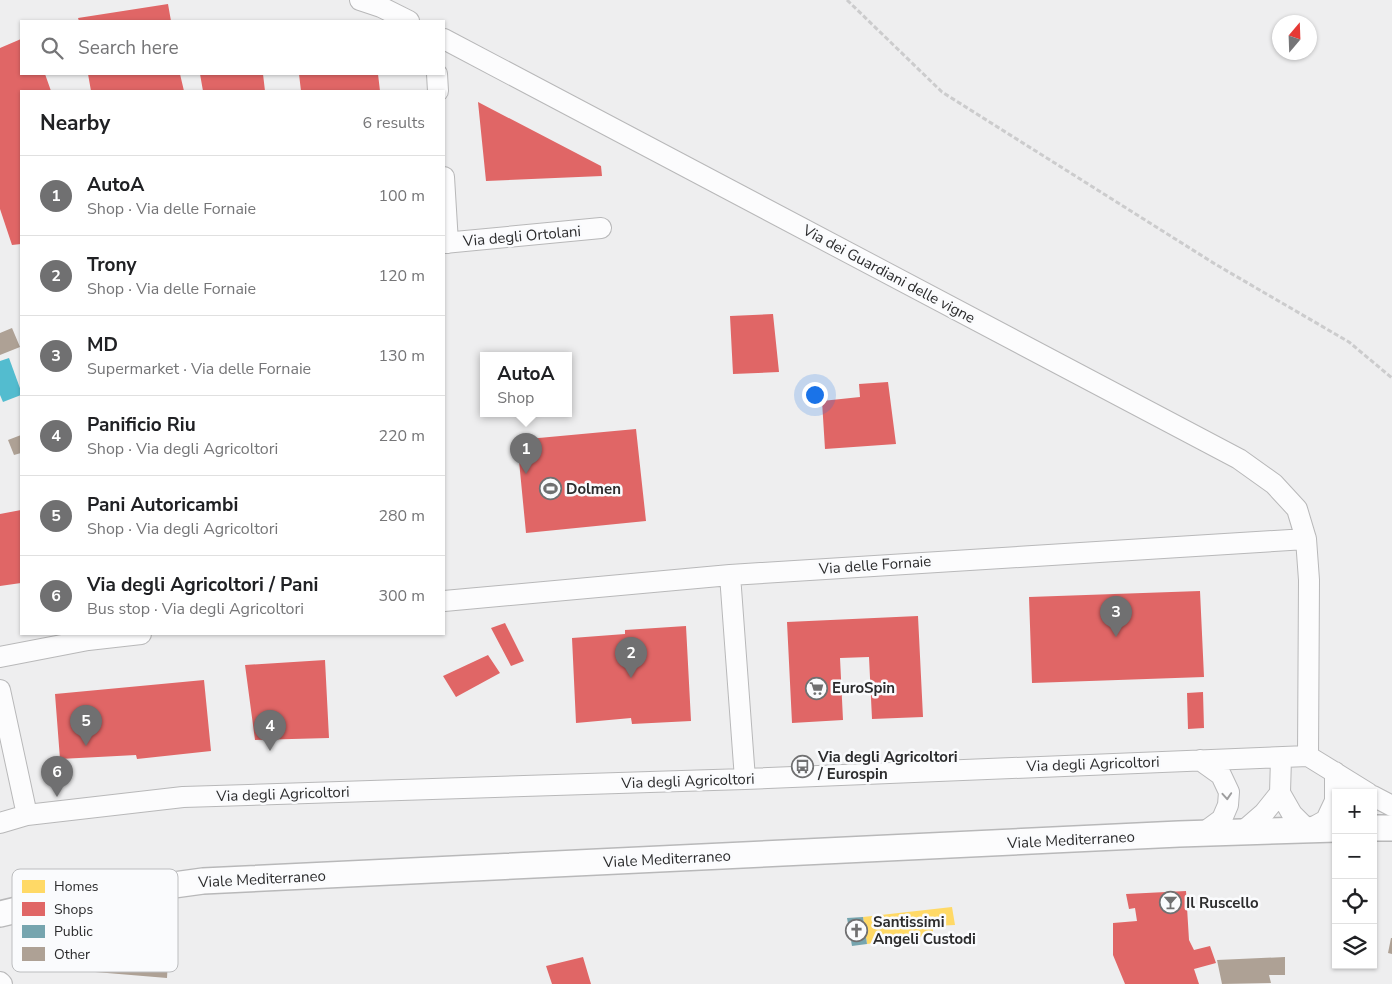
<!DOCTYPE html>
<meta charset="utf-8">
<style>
body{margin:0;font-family:"Nunito Sans",sans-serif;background:#f6f6f6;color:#202124}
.controls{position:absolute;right:15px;bottom:15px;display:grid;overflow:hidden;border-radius:0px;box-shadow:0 1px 4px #0004}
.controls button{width:45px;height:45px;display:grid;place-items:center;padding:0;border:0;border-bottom:1px solid #e0e0e0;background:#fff;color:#202124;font:25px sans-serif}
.compass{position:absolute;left:1272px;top:15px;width:45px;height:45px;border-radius:50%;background:#fff;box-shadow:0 1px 4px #0004;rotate:19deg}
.you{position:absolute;left:814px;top:394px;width:18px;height:18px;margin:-12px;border:4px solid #fff;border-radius:50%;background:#1a73e8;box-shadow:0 0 0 8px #1a73e833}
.badge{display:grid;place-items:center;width:32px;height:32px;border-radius:50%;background:#707071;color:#fff;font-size:16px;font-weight:700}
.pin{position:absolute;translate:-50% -41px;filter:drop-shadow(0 1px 2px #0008)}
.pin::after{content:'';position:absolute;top:26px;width:18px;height:15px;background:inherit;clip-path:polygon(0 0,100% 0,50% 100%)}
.popup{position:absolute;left:480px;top:352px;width:92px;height:65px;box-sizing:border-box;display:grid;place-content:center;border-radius:0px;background:#fff;filter:drop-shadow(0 1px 4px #0005);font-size:16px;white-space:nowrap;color:#757577}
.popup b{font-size:19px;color:#202124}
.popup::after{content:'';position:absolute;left:50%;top:100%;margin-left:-10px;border:10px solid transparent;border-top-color:#fff}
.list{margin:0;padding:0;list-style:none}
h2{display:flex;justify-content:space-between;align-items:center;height:65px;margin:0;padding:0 20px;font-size:21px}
h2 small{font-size:16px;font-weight:400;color:#757577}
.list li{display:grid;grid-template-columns:32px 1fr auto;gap:15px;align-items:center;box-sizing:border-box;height:80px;padding:0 20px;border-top:1px solid #e0e0e0}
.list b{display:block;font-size:19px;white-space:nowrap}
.list p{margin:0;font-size:16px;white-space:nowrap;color:#757577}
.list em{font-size:16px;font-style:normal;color:#757577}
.icon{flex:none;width:28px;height:28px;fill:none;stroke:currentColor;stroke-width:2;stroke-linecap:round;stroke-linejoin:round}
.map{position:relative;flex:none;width:1392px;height:984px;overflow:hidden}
.search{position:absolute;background:#fff;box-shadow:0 1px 4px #0004;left:20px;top:20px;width:425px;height:55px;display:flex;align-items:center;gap:12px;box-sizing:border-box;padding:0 18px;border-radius:0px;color:#757577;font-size:19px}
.panel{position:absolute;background:#fff;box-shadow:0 1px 4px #0004;left:20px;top:90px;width:425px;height:545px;border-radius:0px}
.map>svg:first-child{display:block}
.water{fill:#53bccf}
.homes{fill:#ffd966}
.shops{fill:#e06666}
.public{fill:#76a5af}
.building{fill:#aea195}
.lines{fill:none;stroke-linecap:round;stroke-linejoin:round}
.minor-casing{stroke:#b8b8b9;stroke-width:22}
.major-casing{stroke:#b8b8b9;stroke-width:28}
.path{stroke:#cccccd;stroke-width:3;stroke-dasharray:5 2.5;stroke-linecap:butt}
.minor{stroke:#fcfcfd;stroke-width:20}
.major{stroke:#fcfcfd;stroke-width:25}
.oneway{stroke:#9e9e9f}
.labels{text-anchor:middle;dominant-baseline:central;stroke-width:5;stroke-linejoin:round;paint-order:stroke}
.street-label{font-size:15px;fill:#2c2c2d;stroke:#fafbfd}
.poi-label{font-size:15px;font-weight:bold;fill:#2c2c2d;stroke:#fafbfd;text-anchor:start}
.key{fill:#fafbfd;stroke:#bcbdbf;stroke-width:1}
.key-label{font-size:14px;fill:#2c2c2d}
</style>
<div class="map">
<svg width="1392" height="984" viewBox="0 0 1392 984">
<rect width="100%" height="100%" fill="#eeeeef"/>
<path class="water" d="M9 358 21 391V395L3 402 0 395V361Z"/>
<path class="homes" d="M952 907 955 925 933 926V935L867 944 863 917Z"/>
<path class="shops" d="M168 4 171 21H79L78 18Z
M21 39V74H45L51 91H21V244L12 245 0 209V48Z
M88 74H180L184 91H91Z
M200 74H263L265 91H203Z
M299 74H378L380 91H301Z
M478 102 601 166 602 176 486 181Z
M773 314 779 372 733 374 730 316Z
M888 382 896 444 825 449 822 401 860 397 859 384Z
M636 429 646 521 526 533 517 440Z
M21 510V583L0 586V514Z
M1200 591 1204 677 1032 683 1029 597Z
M918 616 923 717 872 719 869 657 840 658 843 720 792 723 787 622Z
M505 623 524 661 511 666 491 628Z
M686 626 691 721 632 724 631 718 576 723 572 638 625 634V630Z
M488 655 500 673 456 697 443 676Z
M325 660 329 738 255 740 245 665Z
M204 680 211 751 137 759 136 755 60 759 55 694Z
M1203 692 1204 728 1188 729 1187 693Z
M1186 891 1189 940 1194 950 1210 946 1216 963 1194 969 1199 984H1125L1113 955V923L1137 921 1135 908 1129 909 1126 894Z
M583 957 591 984H552L546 966Z"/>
<path class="public" d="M863 917 867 944 852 946 847 918Z"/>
<path class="building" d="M12 328 20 347 0 355V333Z
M21 435V453L14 455 8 440Z
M1391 938H1392V954L1388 953Z
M96 953 168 959 167 978 95 972Z
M1285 957V975H1269L1271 983 1222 984 1217 960Z"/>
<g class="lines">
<defs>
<path id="minor" d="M360 0 381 7 409 21
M444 39 1239 459 1274 484 1297 509 1306 539 1309 580 1308 756
M437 74 438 91
M444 177 448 243
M444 243 601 228
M730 575 745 779
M444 601 730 575 1306 539
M0 657 88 640 141 634
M0 690 27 815
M1281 758 1280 793 1292 814 1308 830 1326 820 1335 801V772
M1200 760 1221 775 1229 792 1228 805 1222 819 1203 833
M1373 796 1392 806
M0 823 27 815 183 797 745 779 1308 756 1368 793
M1241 833 1264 813 1280 793
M0 982 2 984"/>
<path id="major" d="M1373 828H1392
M0 914 50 902 203 881 1179 834 1336 829"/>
</defs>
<use href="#minor" class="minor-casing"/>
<use href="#major" class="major-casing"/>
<path class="path" d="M847 0 942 92 1215 264 1349 342 1392 378"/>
<use href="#minor" class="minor"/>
<use href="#major" class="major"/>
</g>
<defs><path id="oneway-chevron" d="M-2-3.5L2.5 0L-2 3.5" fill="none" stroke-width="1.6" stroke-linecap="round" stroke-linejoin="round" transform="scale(1.25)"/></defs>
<use class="oneway" href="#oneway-chevron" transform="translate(1227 796) rotate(86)"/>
<defs>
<symbol id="stadium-ring" viewBox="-11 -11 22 22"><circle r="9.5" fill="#fafbfd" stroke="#707071" stroke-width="1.5"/><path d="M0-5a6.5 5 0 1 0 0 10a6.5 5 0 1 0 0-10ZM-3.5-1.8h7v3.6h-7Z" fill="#707071"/></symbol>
<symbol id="supermarket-ring" viewBox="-11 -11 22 22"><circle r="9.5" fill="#fafbfd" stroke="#707071" stroke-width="1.5"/><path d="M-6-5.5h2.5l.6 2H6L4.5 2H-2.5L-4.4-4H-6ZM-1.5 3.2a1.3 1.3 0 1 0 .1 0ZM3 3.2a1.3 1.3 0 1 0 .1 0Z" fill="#707071"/></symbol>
<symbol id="bus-ring" viewBox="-11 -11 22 22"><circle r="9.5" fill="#fafbfd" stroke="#707071" stroke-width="1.5"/><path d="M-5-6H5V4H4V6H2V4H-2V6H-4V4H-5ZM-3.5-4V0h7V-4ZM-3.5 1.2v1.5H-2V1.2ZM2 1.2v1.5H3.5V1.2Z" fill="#707071"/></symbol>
<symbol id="bar-ring" viewBox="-11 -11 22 22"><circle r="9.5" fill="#fafbfd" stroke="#707071" stroke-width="1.5"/><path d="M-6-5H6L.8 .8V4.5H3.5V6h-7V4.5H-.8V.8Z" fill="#707071"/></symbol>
<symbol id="church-ring" viewBox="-11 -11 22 22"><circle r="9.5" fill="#fafbfd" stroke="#707071" stroke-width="1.5"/><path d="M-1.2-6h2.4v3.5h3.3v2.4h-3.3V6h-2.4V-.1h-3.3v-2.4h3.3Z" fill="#707071"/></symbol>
</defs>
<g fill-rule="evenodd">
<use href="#stadium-ring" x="538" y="476" width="25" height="25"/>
<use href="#supermarket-ring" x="804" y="676" width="25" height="25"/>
<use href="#bus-ring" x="790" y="754" width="25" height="25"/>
<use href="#bar-ring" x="1158" y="890" width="25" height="25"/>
<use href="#church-ring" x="844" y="918" width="25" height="25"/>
</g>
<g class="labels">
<g class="street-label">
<text transform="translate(522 236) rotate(-5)">Via degli Ortolani</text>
<text transform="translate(889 274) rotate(28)">Via dei Guardiani delle vigne</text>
<text transform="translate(875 565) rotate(-4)">Via delle Fornaie</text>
<text transform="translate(1093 764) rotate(-2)">Via degli Agricoltori</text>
<text transform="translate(688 781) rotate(-2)">Via degli Agricoltori</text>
<text transform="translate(283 794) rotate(-2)">Via degli Agricoltori</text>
<text transform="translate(1071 840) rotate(-3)">Viale Mediterraneo</text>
<text transform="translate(667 859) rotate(-3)">Viale Mediterraneo</text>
<text transform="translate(262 879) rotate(-3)">Viale Mediterraneo</text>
</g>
<g class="poi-label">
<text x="566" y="489">Dolmen</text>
<text x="832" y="688">EuroSpin</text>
<text x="818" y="757">Via degli Agricoltori<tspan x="818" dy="17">/ Eurospin</tspan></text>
<text x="1186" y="903">Il Ruscello</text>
<text x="873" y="922">Santissimi<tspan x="873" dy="17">Angeli Custodi</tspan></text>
</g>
</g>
<rect x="12" y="869" width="166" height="103" rx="8" class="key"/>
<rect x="22" y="880" width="23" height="13" fill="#ffd966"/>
<rect x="22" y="902" width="23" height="14" fill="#e06666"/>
<rect x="22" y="925" width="23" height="13" fill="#76a5af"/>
<rect x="22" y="947" width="23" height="14" fill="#aea195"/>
<g class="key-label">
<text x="54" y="891">Homes</text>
<text x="54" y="914">Shops</text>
<text x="54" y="936">Public</text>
<text x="54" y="959">Other</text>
</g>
</svg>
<div class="controls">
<button>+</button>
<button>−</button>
<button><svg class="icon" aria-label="locate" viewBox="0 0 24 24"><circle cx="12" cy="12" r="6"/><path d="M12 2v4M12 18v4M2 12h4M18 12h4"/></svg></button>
<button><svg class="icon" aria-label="layers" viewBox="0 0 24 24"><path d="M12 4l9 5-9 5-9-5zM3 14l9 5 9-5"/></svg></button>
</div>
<svg class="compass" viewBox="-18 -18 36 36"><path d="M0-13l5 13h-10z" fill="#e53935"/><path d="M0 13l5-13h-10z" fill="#757577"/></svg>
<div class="you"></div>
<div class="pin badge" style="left:526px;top:474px">1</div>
<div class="popup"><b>AutoA</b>Shop</div>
<div class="pin badge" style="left:631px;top:678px">2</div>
<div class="pin badge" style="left:1116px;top:637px">3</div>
<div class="pin badge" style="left:270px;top:751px">4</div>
<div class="pin badge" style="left:86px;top:746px">5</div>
<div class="pin badge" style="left:57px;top:797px">6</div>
<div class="search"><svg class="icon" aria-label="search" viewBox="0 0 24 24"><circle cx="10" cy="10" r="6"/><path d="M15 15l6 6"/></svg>Search here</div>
<section class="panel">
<h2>Nearby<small>6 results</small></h2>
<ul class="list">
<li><span class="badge">1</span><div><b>AutoA</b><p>Shop · Via delle Fornaie</p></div><em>100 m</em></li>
<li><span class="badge">2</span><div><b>Trony</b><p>Shop · Via delle Fornaie</p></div><em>120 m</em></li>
<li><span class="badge">3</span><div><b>MD</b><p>Supermarket · Via delle Fornaie</p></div><em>130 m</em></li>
<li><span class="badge">4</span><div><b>Panificio Riu</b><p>Shop · Via degli Agricoltori</p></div><em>220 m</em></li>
<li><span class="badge">5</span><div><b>Pani Autoricambi</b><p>Shop · Via degli Agricoltori</p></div><em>280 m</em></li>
<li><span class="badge">6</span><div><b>Via degli Agricoltori / Pani</b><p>Bus stop · Via degli Agricoltori</p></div><em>300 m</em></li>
</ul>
</section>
</div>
